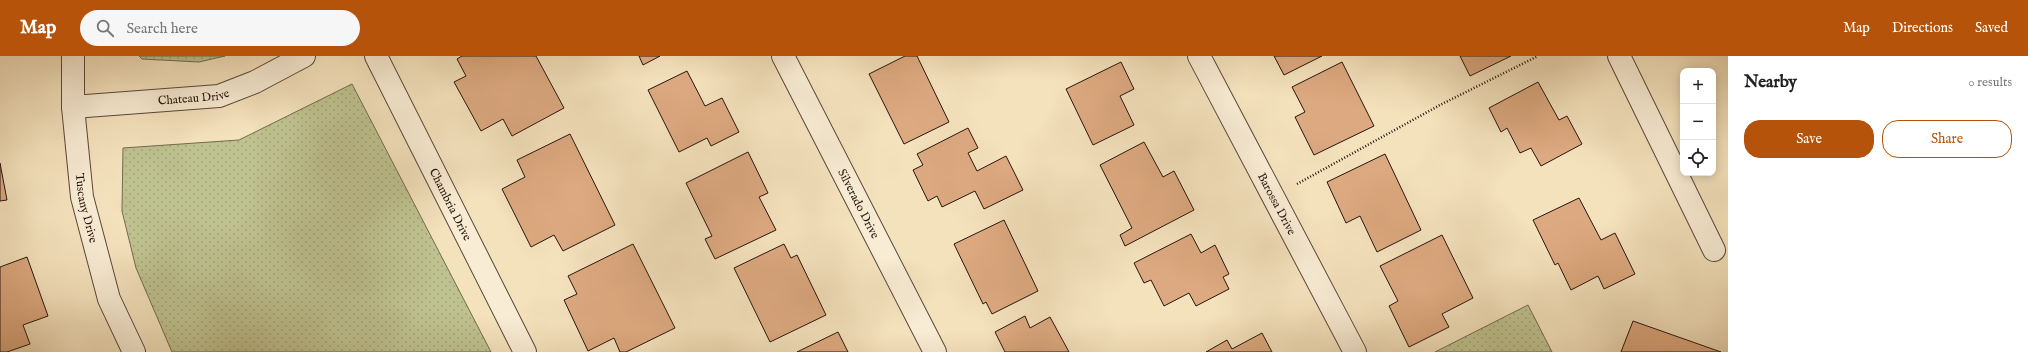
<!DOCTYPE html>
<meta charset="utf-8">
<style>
body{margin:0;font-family:"IM FELL English",serif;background:#f6f6f6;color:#222}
.controls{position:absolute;right:12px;top:12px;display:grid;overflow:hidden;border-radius:8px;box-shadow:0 2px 10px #0003}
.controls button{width:36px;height:36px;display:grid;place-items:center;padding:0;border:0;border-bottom:1px solid #e0e0e0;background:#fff;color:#222;font:20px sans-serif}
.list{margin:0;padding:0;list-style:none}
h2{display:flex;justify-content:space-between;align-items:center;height:52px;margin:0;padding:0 16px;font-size:17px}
h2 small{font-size:13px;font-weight:400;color:#767676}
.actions{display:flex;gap:8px;padding:12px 16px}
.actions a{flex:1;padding:9px 0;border:1px solid #b45309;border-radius:16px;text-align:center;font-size:14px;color:#b45309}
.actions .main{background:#b45309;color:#fff}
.icon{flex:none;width:22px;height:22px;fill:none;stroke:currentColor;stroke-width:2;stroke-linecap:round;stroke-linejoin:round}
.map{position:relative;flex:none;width:1728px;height:296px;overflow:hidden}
header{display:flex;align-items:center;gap:24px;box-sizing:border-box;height:56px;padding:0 20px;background:#b45309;color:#fff}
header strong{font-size:19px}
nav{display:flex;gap:22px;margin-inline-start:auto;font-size:14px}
.search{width:280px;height:36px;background:#f6f6f6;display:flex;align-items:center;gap:10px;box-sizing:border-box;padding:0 14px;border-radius:22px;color:#767676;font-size:15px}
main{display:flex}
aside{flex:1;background:#fff}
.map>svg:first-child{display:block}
.green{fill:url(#green-dots);stroke:#726c4e}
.building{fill:#dda980;stroke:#27150d}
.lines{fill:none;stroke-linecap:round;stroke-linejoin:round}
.minor-casing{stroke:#5a4839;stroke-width:24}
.path{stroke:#27150d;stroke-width:2.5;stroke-dasharray:1 2;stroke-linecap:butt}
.minor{stroke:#f8ecd4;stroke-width:22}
.labels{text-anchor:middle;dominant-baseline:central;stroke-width:3;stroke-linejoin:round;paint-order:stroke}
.street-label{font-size:12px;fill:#27150d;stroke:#f8ecd4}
</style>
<header>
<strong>Map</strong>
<div class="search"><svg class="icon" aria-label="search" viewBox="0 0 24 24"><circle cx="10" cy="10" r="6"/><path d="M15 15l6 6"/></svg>Search here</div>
<nav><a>Map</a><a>Directions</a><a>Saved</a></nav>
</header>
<main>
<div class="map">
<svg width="1728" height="296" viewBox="0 0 1728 296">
<defs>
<pattern id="green-dots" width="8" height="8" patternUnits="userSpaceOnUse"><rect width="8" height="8" fill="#bec28f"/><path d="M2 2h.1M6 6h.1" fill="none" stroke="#a3a67a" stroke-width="1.8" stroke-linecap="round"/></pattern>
</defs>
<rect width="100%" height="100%" fill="#f4e2bd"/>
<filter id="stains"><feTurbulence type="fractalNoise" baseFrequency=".005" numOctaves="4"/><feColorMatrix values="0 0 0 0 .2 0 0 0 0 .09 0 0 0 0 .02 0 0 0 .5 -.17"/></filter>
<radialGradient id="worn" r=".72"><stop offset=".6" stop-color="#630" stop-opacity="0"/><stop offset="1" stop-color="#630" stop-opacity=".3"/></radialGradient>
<path class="green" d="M139 0H225L199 6 142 3Z
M352 28 491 296H172L136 212 122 155 123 92 239 84Z
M1528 249 1552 296H1435Z"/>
<path class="building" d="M462 0H536L564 52 512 80 503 63 481 75 454 26 466 20 457 3Z
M639 0H660L643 9Z
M905 0H917L949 66 904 88 869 18Z
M1274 0H1322L1284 19Z
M1460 0H1511L1470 20Z
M1121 6 1134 33 1120 40 1134 69 1093 89 1066 33Z
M1342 6 1374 70 1314 99 1295 61 1305 56 1292 31Z
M687 15 705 50 722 42 739 76 711 90 707 82 679 96 648 34Z
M1538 26 1559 64 1567 60 1582 88 1541 110 1531 92 1520 97 1507 72 1501 76 1489 52Z
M968 72 978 92 968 97 977 115 1006 100 1023 134 984 153 975 135 942 151 937 140 928 145 913 114 923 109 917 98Z
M570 78 615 169 563 195 554 179 531 191 502 133 525 121 517 104Z
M1144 86 1163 121 1174 115 1194 154 1125 190 1120 179 1132 172 1100 109Z
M748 96 768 137 759 141 776 174 715 203 705 183 712 180 686 127Z
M1385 98 1421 174 1377 196 1360 160 1346 167 1327 126Z
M0 107 7 144 0 145Z
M1579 142 1601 184 1615 177 1635 218 1604 233 1598 220 1571 234 1558 207 1555 209 1533 164Z
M1004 164 1038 235 992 258 986 246 983 248 954 188Z
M1191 178 1201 197 1215 189 1229 218 1223 221 1229 233 1196 250 1189 237 1164 250 1151 224 1144 227 1134 207Z
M1442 179 1473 242 1442 258 1449 271 1409 291 1389 250 1398 245 1380 210Z
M633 188 675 272 626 296H620L614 282 588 295 564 244 577 238 568 220Z
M784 188 791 202 797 199 826 259 770 286 734 212Z
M27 201 48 260 23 269 30 288 7 296H0V211Z
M1025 260 1030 272 1050 261 1069 296H1005L995 276Z
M1633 265 1721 296H1621Z
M838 276 848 296H797Z
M1262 277 1272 296H1206L1227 284 1232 293Z"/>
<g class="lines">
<defs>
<g id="minor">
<path id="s1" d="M73 0V51L82 141 109 243 134 296"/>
<path id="s2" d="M376 0 525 296"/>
<path id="s3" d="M783 0 935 296"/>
<path id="s4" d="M1199 0 1355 296"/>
<path d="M1619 0 1714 194"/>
<path id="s5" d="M73 51 219 40 255 26 304 0"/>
</g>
</defs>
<use href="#minor" class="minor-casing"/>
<path class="path" d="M1297 128 1440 49 1538 0"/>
<use href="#minor" class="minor"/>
</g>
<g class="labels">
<g class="street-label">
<text stroke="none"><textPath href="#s5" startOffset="121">Chateau Drive</textPath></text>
<text stroke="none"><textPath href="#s2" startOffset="166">Chambria Drive</textPath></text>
<text stroke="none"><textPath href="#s3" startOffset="166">Silverado Drive</textPath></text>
<text stroke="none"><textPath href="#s4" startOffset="167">Barossa Drive</textPath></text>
<text stroke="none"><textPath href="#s1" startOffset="153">Tuscany Drive</textPath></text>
</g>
</g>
<rect width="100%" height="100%" filter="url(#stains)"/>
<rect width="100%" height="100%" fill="url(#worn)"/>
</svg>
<div class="controls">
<button>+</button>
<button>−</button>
<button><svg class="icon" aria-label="locate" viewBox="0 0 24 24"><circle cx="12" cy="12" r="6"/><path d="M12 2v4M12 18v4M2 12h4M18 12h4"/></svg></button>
</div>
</div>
<aside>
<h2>Nearby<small>0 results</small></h2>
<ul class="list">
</ul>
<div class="actions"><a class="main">Save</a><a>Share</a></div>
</aside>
</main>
